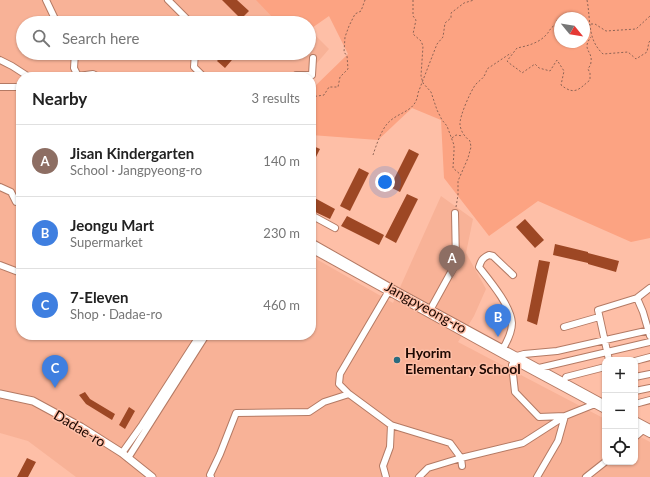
<!DOCTYPE html>
<meta charset="utf-8">
<style>
body{margin:0;font-family:Lato,sans-serif;background:#f2f2f2;color:#222}
.controls{position:absolute;right:12px;bottom:12px;display:grid;overflow:hidden;border-radius:8px;box-shadow:0 1px 3px #0004}
.controls button{width:36px;height:36px;display:grid;place-items:center;padding:0;border:0;border-bottom:1px solid #e0e0e0;background:#fff;color:#222;font:20px sans-serif}
.compass{position:absolute;left:554px;top:12px;width:36px;height:36px;border-radius:50%;background:#fff;box-shadow:0 1px 3px #0004;rotate:120deg}
.you{position:absolute;left:385px;top:182px;width:14px;height:14px;margin:-10px;border:3px solid #fff;border-radius:50%;background:#1a73e8;box-shadow:0 0 0 6px #1a73e833}
.badge{display:grid;place-items:center;width:26px;height:26px;border-radius:50%;background:#2a6b7f;color:#fff;font-size:13px;font-weight:700}
.pin{position:absolute;translate:-50% -33px;filter:drop-shadow(0 1px 2px #0008)}
.pin::after{content:'';position:absolute;top:21px;width:14px;height:12px;background:inherit;clip-path:polygon(0 0,100% 0,50% 100%)}
.list{margin:0;padding:0;list-style:none}
h2{display:flex;justify-content:space-between;align-items:center;height:52px;margin:0;padding:0 16px;font-size:17px}
h2 small{font-size:13px;font-weight:400;color:#767676}
.list li{display:grid;grid-template-columns:26px 1fr auto;gap:12px;align-items:center;box-sizing:border-box;height:72px;padding:0 16px;border-top:1px solid #e0e0e0}
.list b{display:block;font-size:15px;white-space:nowrap}
.list p{margin:0;font-size:13px;white-space:nowrap;color:#767676}
.list em{font-size:13px;font-style:normal;color:#767676}
.icon{flex:none;width:22px;height:22px;fill:none;stroke:currentColor;stroke-width:2;stroke-linecap:round;stroke-linejoin:round}
.map{position:relative;flex:none;width:650px;height:477px;overflow:hidden}
.search{position:absolute;background:#fff;box-shadow:0 1px 3px #0004;left:16px;top:16px;width:300px;height:44px;display:flex;align-items:center;gap:10px;box-sizing:border-box;padding:0 14px;border-radius:22px;color:#767676;font-size:15px}
.panel{position:absolute;background:#fff;box-shadow:0 1px 3px #0004;left:16px;top:72px;width:300px;height:268px;border-radius:16px}
.map>svg:first-child{display:block}
.built{fill:#f8b297}
.green{fill:#fca382;fill-rule:evenodd}
.building{fill:#9d4724}
.lines{fill:none;stroke-linecap:round;stroke-linejoin:round}
.minor-casing{stroke:#b47a64;stroke-width:8}
.major-casing{stroke:#b47a64;stroke-width:9}
.path{stroke:#8e6455;stroke-width:1;stroke-dasharray:2 2;stroke-linecap:butt}
.minor{stroke:#fff;stroke-width:6}
.major{stroke:#fff;stroke-width:7}
.poi-dot{fill:#2a6b7f;stroke:#febfa7;stroke-width:1.5}
.labels{text-anchor:middle;dominant-baseline:central;stroke-width:3;stroke-linejoin:round;paint-order:stroke}
.street-label{font-size:14px;fill:#1d0802;stroke:#febfa7}
.poi-label{font-size:14px;font-weight:bold;fill:#1d0802;stroke:#febfa7;text-anchor:start}
</style>
<div class="map">
<svg width="650" height="477" viewBox="0 0 650 477">
<rect width="100%" height="100%" fill="#febfa7"/>
<path class="built" d="M0 0H279L303 23H23V53H309V29L329 49 305 77H21V335H311V256L393 303 441 196 473 219 466 253 486 289 474 316 458 342 605 419V462H635V434L650 442V477H76L28 441 0 433Z"/>
<path class="green" d="M256 0H650V238L631 242 538 201 489 236 444 178 441 120 412 108 378 140 311 135V90L348 54 329 16 309 30V23H278ZM560 18H584V42H560Z"/>
<path class="building" d="M222 0H237L249 11 241 19Z
M224 53H238L225 68 217 61Z
M311 145 320 149 311 167Z
M409 149 419 154 400 192 390 187Z
M359 168 369 173 350 211 340 206Z
M407 194 418 199 396 243 385 237Z
M311 196 335 209 330 219 311 210Z
M347 216 384 235 379 245 341 226Z
M525 219 544 240 535 248 516 227Z
M555 244 588 252V253L619 261 616 272 588 264V263L553 255Z
M539 260 550 262 537 325 527 321Z
M85 392 90 399 115 414 112 420 86 404 79 395Z
M129 407 135 411 125 429 119 425Z
M27 458 36 462 28 477H17Z"/>
<g class="lines">
<defs>
<path id="minor" d="M46 0 56 21 59 23
M168 0 191 23
M75 53 74 68 78 76 93 74 99 77
M195 53 194 67 204 77
M0 60 12 66 29 77
M294 77 296 75H312L313 58
M0 87H21
M0 187 11 192 16 202H21
M311 215 335 228
M311 242 390 287 605 404
M311 249 514 361 605 410
M0 265 21 273
M637 298 643 312 650 336
M429 312 456 263 455 213
M564 327 599 317
M501 352C506 344 512 333 512 323 511 306 490 281 479 267 481 261 482 258 489 255L493 256 513 275
M517 356 524 354 557 351 650 330
M609 360 598 310 637 298 650 288
M514 361 512 365 515 392 539 417 565 416 558 441 537 477
M635 361 650 357
M539 368 650 342
M635 377 650 374
M564 382 566 377 605 367
M635 391 650 388
M349 394 339 384 340 374 390 289
M635 404 650 400
M635 420 650 428
M635 426 650 434
M635 437 643 430 645 427
M122 453 142 425 200 335
M128 458 206 335
M211 477 210 475 220 454 236 413 309 412 324 402 349 394 391 425 450 443 461 458 462 466
M386 477 383 466 390 447 391 425
M419 477 428 468 461 458 523 443 565 416 595 404
M586 477 605 462"/>
<path id="major" d="M0 394 33 401 81 427 122 453 152 477"/>
</defs>
<use href="#minor" class="minor-casing"/>
<use href="#major" class="major-casing"/>
<path class="path" d="M413 0V16L416 20 413 34 421 41 423 46 421 76 423 83 431 92 437 110 442 120 447 126 454 145V151L453 168 461 175
M587 0C591 21 587 39 603 54L628 52 636 59 647 52 649 42 650 41
M560 19H557V29L560 31
M557 24C549 28 551 30 546 35 539 43 527 46 517 48L507 61C512 66 517 68 522 73L535 64 539 68 550 71 557 60 564 71 561 85C575 96 579 89 590 80V73L588 69C589 67 591 65 591 62 593 51 581 50 591 37
M591 24H595L606 31 636 29 650 16
M584 31 590 24
M311 97 324 95 329 87H338L340 77 348 69 347 56 344 52 345 37 349 26 355 14 361 11 365 0
M452 138 456 135 463 136
M373 155C376 146 381 131 387 124 398 111 416 113 418 93L437 44 443 37 445 23 451 18V13L464 3 474 0
M456 207 458 195V181L468 158 471 147 470 141C465 137 461 132 460 125 459 117 471 90 476 84 482 78 484 79 487 69L511 53"/>
<use href="#minor" class="minor"/>
<use href="#major" class="major"/>
</g>
<circle class="poi-dot" cx="397" cy="360" r="4"/>
<g class="labels">
<g class="street-label">
<text transform="translate(426 307) rotate(29)">Jangpyeong-ro</text>
<text transform="translate(80 428) rotate(31)">Dadae-ro</text>
</g>
<g class="poi-label">
<text x="405" y="352">Hyorim<tspan x="405" dy="16">Elementary School</tspan></text>
</g>
</g>
</svg>
<div class="controls">
<button>+</button>
<button>−</button>
<button><svg class="icon" aria-label="locate" viewBox="0 0 24 24"><circle cx="12" cy="12" r="6"/><path d="M12 2v4M12 18v4M2 12h4M18 12h4"/></svg></button>
</div>
<svg class="compass" viewBox="-18 -18 36 36"><path d="M0-13l5 13h-10z" fill="#e53935"/><path d="M0 13l5-13h-10z" fill="#767676"/></svg>
<div class="you"></div>
<div class="pin badge" style="left:452px;top:278px;background:#8d6e63">A</div>
<div class="pin badge" style="left:498px;top:337px;background:#3f7fe0">B</div>
<div class="pin badge" style="left:55px;top:388px;background:#3f7fe0">C</div>
<div class="search"><svg class="icon" aria-label="search" viewBox="0 0 24 24"><circle cx="10" cy="10" r="6"/><path d="M15 15l6 6"/></svg>Search here</div>
<section class="panel">
<h2>Nearby<small>3 results</small></h2>
<ul class="list">
<li><span class="badge" style="background:#8d6e63">A</span><div><b>Jisan Kindergarten</b><p>School · Jangpyeong-ro</p></div><em>140 m</em></li>
<li><span class="badge" style="background:#3f7fe0">B</span><div><b>Jeongu Mart</b><p>Supermarket</p></div><em>230 m</em></li>
<li><span class="badge" style="background:#3f7fe0">C</span><div><b>7-Eleven</b><p>Shop · Dadae-ro</p></div><em>460 m</em></li>
</ul>
</section>
</div>
